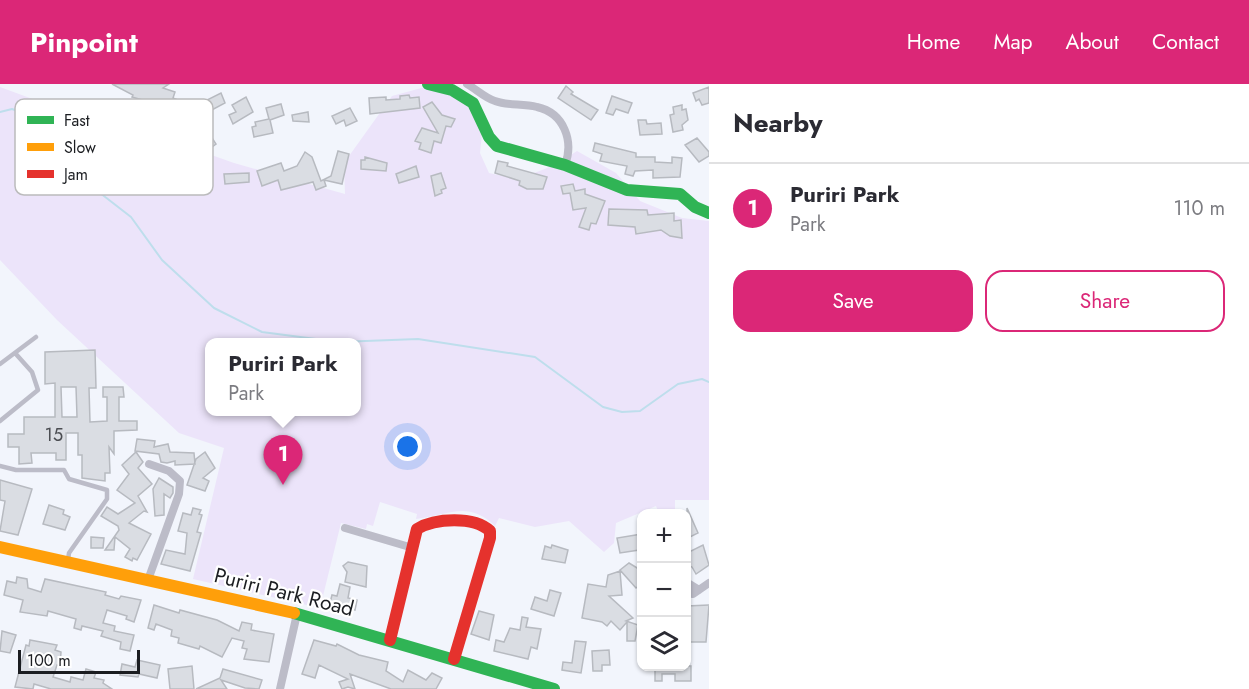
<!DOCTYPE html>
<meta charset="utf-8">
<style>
body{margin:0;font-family:Jost,sans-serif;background:#f2f2f3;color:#2b2b33}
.controls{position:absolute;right:18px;bottom:18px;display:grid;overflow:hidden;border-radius:12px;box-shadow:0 2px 4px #0004}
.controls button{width:54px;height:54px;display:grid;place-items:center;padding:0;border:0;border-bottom:2px solid #e1e1e2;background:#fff;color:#2b2b33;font:30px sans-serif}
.scale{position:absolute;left:18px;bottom:15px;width:122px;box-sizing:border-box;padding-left:6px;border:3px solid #1b1d21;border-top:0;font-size:16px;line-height:21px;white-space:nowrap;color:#1b1d21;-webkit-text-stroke:4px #fff;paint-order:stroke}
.you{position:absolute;left:408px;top:363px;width:21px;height:21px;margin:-15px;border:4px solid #fff;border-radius:50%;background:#1a73e8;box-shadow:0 0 0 9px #1a73e833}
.badge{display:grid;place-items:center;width:39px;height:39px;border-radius:50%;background:#db2777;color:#fff;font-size:20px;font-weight:700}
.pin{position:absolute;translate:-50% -50px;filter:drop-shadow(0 2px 3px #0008)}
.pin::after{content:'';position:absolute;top:32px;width:21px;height:18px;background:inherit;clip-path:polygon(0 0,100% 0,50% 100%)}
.popup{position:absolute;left:205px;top:254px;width:156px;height:78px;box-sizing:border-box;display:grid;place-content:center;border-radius:12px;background:#fff;filter:drop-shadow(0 2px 4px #0005);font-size:20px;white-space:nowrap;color:#7c7c81}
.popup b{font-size:22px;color:#2b2b33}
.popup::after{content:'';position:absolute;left:50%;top:100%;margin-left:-12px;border:12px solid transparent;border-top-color:#fff}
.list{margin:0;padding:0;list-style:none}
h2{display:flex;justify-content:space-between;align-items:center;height:78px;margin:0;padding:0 24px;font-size:26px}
h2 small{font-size:20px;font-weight:400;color:#7c7c81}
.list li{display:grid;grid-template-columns:39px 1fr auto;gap:18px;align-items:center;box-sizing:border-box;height:90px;padding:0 24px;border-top:2px solid #e1e1e2}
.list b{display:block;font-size:22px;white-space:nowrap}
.list p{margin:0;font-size:20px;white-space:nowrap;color:#7c7c81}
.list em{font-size:20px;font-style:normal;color:#7c7c81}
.actions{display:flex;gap:12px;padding:18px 24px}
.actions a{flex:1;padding:14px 0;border:2px solid #db2777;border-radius:18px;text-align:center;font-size:21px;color:#db2777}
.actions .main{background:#db2777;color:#fff}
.icon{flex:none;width:33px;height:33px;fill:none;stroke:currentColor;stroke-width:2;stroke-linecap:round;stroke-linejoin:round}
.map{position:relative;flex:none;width:709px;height:605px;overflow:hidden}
header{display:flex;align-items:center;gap:36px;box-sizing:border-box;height:84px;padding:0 30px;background:#db2777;color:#fff}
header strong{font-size:28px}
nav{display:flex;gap:33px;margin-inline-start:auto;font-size:21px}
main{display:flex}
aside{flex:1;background:#fff}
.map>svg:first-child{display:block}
.green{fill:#ece4fa;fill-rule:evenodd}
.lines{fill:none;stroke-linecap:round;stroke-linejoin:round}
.stream{stroke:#bedeec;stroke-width:2}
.building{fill:#dadde3;stroke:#b7bac0;stroke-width:1.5;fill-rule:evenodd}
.lane{stroke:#bcbcc8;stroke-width:4.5}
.street{stroke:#bcbcc8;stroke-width:8}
.fast{stroke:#30b455;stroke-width:12}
.slow{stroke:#ff9f0a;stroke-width:12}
.jam{stroke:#e5322d;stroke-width:12}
.labels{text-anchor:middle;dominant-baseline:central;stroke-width:4.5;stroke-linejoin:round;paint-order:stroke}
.number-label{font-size:18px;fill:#4b4d52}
.street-label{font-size:21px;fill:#1b1d21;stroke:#fff}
.key{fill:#fff;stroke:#bbbbbc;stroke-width:1.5}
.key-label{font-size:16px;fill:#1b1d21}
</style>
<header>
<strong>Pinpoint</strong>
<nav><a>Home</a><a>Map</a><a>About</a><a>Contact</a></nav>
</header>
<main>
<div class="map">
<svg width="709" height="605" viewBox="0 0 709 605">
<rect width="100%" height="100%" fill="#f2f5fc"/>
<path class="green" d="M436 0H451L483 40 480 69 489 89C525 98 547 86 577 67L616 89 640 117 682 134 709 137V416H675V429H659L656 422 616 439 614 459 604 468 569 437 535 443 499 434 495 442C468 416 449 431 416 435L417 430 380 418 373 442 367 440 366 445 341 439 320 524 193 495 224 364 179 349 57 236 0 176V3L38 17H59L234 79 345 110 344 79 392 12ZM210 258H356V328H210Z"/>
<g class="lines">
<path class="stream" d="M0 28 12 25 40 35 73 88 131 133 162 176 214 224 262 248 339 258 418 255 535 273 603 323 622 328 640 327 678 300 702 295 709 298"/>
</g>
<path class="building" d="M112 0H169L163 4 175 8 173 14 194 23 189 33 184 30 183 33 172 28 171 24 132 13 133 11Z
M566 2 573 8 571 10 598 26 591 36 558 14Z
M709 3V19L702 21 699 15 696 17 693 9Z
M221 9 225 19 210 27 205 17Z
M409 11 410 14 419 13 420 24 370 30 369 14 386 13V16L400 15V12Z
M612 12 632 19 628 29 616 25 613 31 606 29Z
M246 13 253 28 233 40 229 31 236 28 232 21Z
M432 18 442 31 455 35 451 43 446 42 441 59 434 57 431 69 419 65 421 59 415 57 422 44 438 49 423 23Z
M281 20 284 31 270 36 273 49 254 53 252 43 256 42 255 38 269 35 266 24Z
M682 21V26L686 25 688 36 682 41 683 46 673 48 670 31 674 30 673 23Z
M350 24 357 37 346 42 344 36 336 40 332 32Z
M308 28 309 38 293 37 292 31Z
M638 36H646L647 40 661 39 662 50 640 51Z
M205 43 216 60 204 69 192 52Z
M697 54 709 68V72L699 78 685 61Z
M595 59 636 69V73H655V78L672 79V73L682 74 680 93 653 94V86L635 87 633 92 625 90 627 82 600 77 602 70 593 67Z
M338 67 349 70 342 100 324 96 326 102 316 106 313 98 281 106 278 96 262 102 257 87 281 79 284 87 297 82 305 68 312 73 321 97 331 92Z
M365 73 387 79 386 87 361 85V76H365Z
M498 77 508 79 507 82 547 93 543 105H527L519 101 520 97 495 89Z
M416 82 419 93 399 99 396 90Z
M249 89V98L225 100 224 90Z
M441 89 446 104 441 106 442 109 435 112 431 92Z
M573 100 575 107 585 105V110L605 117 596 140 591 139 589 146 579 143 586 124 573 126 570 109 563 110 561 102Z
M609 125 647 126 648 131 674 129V137L681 136 682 154 670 152 661 146 636 150 635 143 608 141Z
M95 266 96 304H89L90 338 107 337V313H103V303H123L124 313H119V337H137V346L114 347V370L109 363 110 389H105V397L82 394V371H78V349H66V376H56V369H31L32 379 19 380V363H8V350H24V333H55V299L45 300V268ZM61 303H76L77 333H62Z
M137 355 155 357 154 363 168 360 170 368 194 369 195 380 175 381V377L167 379 161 378 159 370 135 367Z
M136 368 143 378 138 384 152 400 138 412 147 428 144 427 129 439 151 450 137 476 133 474 132 477 125 473 130 465 115 453 114 466H105L119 446 118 442 101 432 107 423 118 430 135 419 117 406 129 390 122 381Z
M205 368 215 384 203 394 209 397 205 407 187 401 196 375Z
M159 394 173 403V409L170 414 164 410V431L155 432 153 405Z
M0 396 32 405 18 451 0 447 5 417 0 416Z
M49 421 64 426 63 430 70 433 65 446 43 440Z
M193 424 201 426 199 430 202 431 197 448 201 449 190 487 161 480 166 466 185 470 187 449 178 447 183 429 191 431Z
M687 424 698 449 690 453 687 444Z
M642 450 639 466 620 469 617 454Z
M91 453 104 454 103 464H91Z
M552 461 568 466 565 479 542 475 545 462 551 464Z
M703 461 709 481 696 490 692 483 687 481V469Z
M348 478 367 482 366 503 345 498 347 488 343 482Z
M629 479 642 487 639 490 642 499 636 504 620 486Z
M620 487 622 511 609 512 633 534 626 537 638 541 635 557H627V538L620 546 611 537 607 542 602 538 582 534 588 500 606 503 608 491Z
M17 493 27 495 28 504 41 508 45 495 106 508 105 511 119 515 121 512 141 516 134 538 126 535 127 532 107 526 103 539 115 542 114 547 134 551 130 567 120 565 121 558 101 552 103 547 82 542 81 546 74 544 76 535 48 527 47 532 20 528 23 516 4 511 7 497 16 499Z
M340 500 350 503 348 514 357 516 355 526 330 519 332 511 337 512Z
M550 506 561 509 554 532 531 525 535 513 547 517Z
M154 521 179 529 180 526 217 536 239 547 242 538 252 540 251 546 274 550 269 578 244 575 247 565 242 564 244 557 232 554 222 573 200 562 199 565 178 559 179 554 171 552 172 546 156 540 154 546 148 544Z
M709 521 706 558H687V522Z
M479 527 494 531 489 556 471 550Z
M522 533 528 534 526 543 541 545 537 565 531 563 528 575 494 567 496 556 504 558 510 544 520 546Z
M2 547 16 551 10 569 0 567Z
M30 556 57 561 55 566 61 568 60 582 57 581 53 593 70 598 71 593 83 596 86 585 96 588 94 594 104 596 103 599 112 605H51L34 600 33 605 15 603 26 561 29 562Z
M314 556 336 562 337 560 359 571 388 578 386 587 403 598 408 586 426 596 432 589 442 594 436 605H391L350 590 355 605 348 603 342 605 339 598 348 595 319 581 315 594 302 590Z
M575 557 586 558 581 589 562 586 563 578 572 579Z
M609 566 610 581H602V587H593L592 567Z
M137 576 160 581 157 594 139 590 138 593 120 591 122 580 135 583Z
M192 582 194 605H170L168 585Z
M655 582H691V597H675V590H662V597H655Z
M223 585 262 596 259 605 245 604 221 596 227 605H196L220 594Z"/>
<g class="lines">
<path class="lane" d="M0 280 36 253
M0 337 38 306 32 288 15 269
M0 382 16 386H64L69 395 107 406V415L69 469 68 476"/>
<path class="street" d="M467 0C476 5 485 14 495 17 508 22 523 19 537 23 564 29 574 57 565 81
M345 444 413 464
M148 496 179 410 180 397 169 387 149 380
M686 498 699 506
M686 509 693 510 709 499
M280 605 297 530"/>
<path class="fast" d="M428 0 452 6 473 19 489 53 497 62 565 81 627 106 680 110 695 123 709 129
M294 529 554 605"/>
<path class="slow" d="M0 463 294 529"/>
<path class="jam" d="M390 556 417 445C435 434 474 432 490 447V454L454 575"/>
</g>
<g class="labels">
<g class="number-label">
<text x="54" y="351">15</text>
</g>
<g class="street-label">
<text transform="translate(284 508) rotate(14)">Puriri Park Road</text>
</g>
</g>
<rect x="15" y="15" width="198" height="96" rx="9" class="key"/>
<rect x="27" y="32" width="27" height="8" fill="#30b455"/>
<rect x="27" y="59" width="27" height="8" fill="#ff9f0a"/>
<rect x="27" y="86" width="27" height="8" fill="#e5322d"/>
<g class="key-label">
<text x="64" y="42">Fast</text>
<text x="64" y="69">Slow</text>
<text x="64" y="96">Jam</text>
</g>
</svg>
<div class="controls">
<button>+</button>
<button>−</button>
<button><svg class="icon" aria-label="layers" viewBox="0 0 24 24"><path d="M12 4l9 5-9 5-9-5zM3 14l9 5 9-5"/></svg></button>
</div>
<div class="scale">100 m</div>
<div class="you"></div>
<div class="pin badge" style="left:283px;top:401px">1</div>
<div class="popup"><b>Puriri Park</b>Park</div>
</div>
<aside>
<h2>Nearby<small></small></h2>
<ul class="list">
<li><span class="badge">1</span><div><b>Puriri Park</b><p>Park</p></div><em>110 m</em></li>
</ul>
<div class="actions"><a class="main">Save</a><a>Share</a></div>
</aside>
</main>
